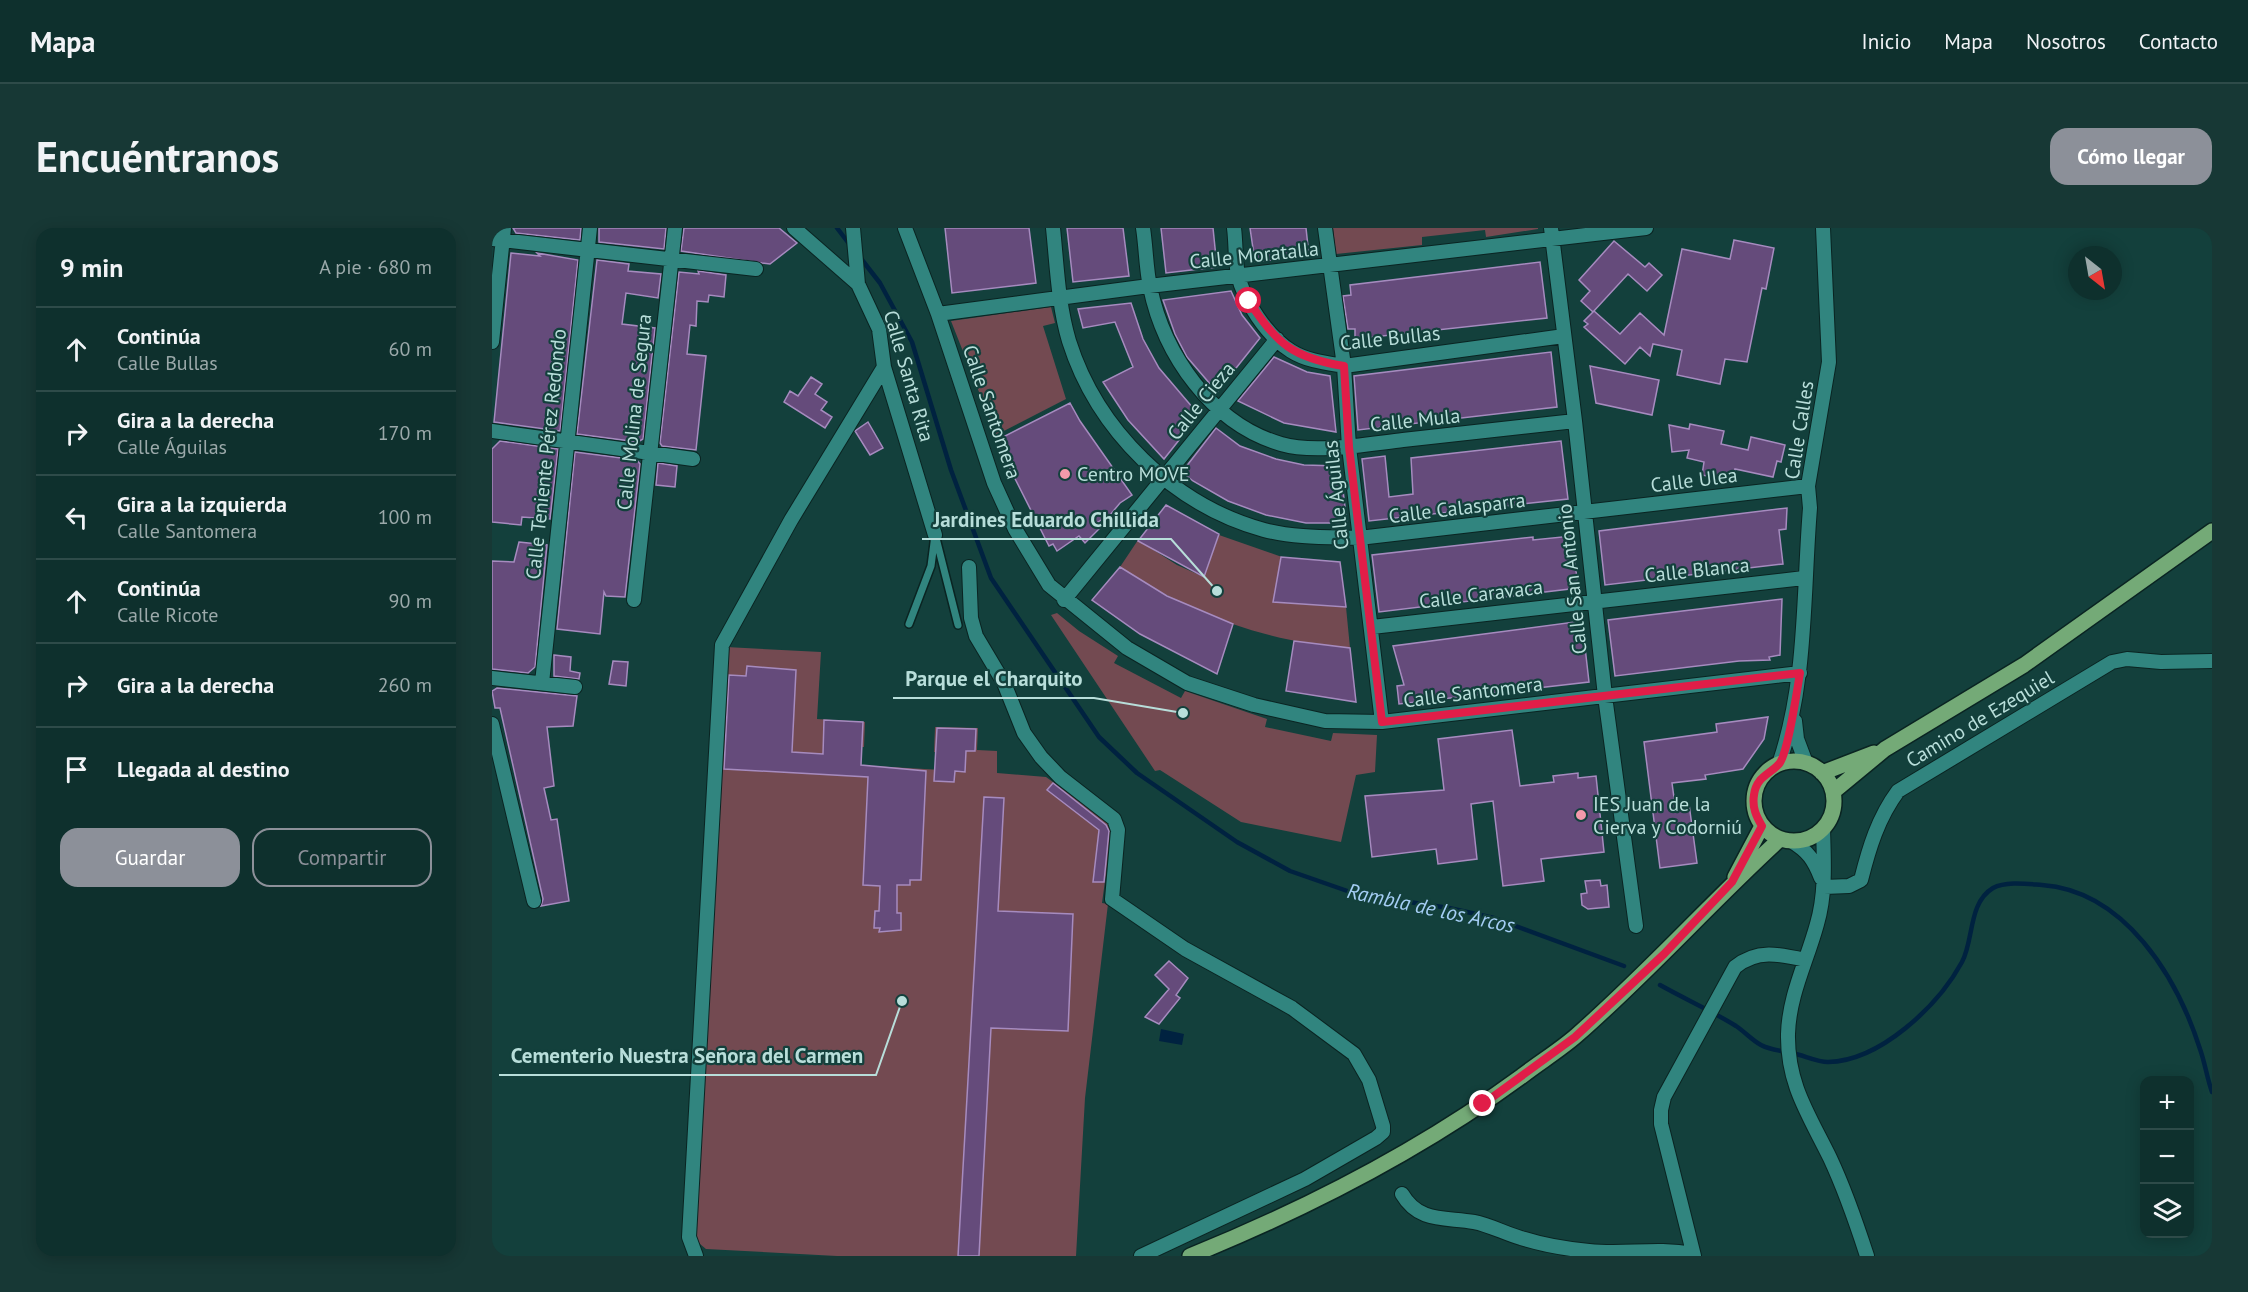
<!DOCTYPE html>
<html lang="es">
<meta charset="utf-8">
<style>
body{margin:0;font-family:"PT Sans",sans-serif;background:#173835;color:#f1f3f6}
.controls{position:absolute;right:18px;bottom:18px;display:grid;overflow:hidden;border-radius:12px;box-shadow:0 3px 15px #0003}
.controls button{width:54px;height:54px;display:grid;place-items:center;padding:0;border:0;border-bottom:2px solid #2e4b49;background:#0e302d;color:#f1f3f6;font:30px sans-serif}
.compass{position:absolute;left:1576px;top:18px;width:54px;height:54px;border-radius:50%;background:#0e302d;box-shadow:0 3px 15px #0003;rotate:149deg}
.stop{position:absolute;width:18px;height:18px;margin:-14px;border:4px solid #e11d48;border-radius:50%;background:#fff}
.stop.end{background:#e11d48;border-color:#fff;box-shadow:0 2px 6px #0008}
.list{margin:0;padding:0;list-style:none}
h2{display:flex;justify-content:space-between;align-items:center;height:78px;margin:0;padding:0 24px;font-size:26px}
h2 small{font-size:20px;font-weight:400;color:#9ba9aa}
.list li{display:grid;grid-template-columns:39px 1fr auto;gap:18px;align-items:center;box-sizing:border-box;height:84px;padding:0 24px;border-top:2px solid #2e4b49}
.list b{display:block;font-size:22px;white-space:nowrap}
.list p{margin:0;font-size:20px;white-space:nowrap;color:#9ba9aa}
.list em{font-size:20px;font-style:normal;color:#9ba9aa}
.actions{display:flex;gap:12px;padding:18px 24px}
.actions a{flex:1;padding:14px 0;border:2px solid #8c9099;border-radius:18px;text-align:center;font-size:21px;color:#8c9099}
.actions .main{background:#8c9099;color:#fff}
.icon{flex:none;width:33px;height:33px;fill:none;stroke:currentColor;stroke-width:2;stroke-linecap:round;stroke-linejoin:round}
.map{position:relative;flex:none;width:1720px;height:1028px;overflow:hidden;border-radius:18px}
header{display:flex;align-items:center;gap:36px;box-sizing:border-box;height:84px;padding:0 30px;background:#0e302d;border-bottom:2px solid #2e4b49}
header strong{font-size:28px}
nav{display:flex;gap:33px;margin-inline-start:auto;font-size:21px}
.intro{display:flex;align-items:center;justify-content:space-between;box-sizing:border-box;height:144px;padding:0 36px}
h1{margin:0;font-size:42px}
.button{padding:15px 27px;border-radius:18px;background:#8c9099;color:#fff;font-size:21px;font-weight:700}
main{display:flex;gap:36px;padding:0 36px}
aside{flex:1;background:#0e302d;border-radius:18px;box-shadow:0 3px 15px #0003}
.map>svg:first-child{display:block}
.green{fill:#734a51}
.water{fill:#002240}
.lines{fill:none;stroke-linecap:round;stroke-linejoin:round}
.stream{stroke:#002240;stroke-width:4.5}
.building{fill:#654b7b;stroke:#a68bbf;stroke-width:1.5}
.service-casing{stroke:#0a2422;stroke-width:10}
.minor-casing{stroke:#0a2422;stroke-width:16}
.primary-casing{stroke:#0a2422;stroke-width:18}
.service{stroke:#31857f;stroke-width:7}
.minor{stroke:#31857f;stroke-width:14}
.primary{stroke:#74aa77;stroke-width:15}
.route{stroke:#e11d48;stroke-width:8}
.poi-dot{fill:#f39aab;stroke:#13403c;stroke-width:2}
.labels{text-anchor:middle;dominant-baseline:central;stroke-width:4.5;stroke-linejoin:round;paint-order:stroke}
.street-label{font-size:20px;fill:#b8deda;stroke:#13403c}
.poi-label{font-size:20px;fill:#b8deda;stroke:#13403c;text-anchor:start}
.water-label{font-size:21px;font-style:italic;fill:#a5cef5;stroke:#13403c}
.leader{fill:none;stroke:#b8deda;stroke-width:2}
.callout-dot{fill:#b8deda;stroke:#13403c;stroke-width:2}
.callout-label{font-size:21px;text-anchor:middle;font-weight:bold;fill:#b8deda;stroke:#13403c;stroke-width:4.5;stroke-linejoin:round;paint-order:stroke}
</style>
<header>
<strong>Mapa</strong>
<nav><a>Inicio</a><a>Mapa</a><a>Nosotros</a><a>Contacto</a></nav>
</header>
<div class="intro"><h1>Encuéntranos</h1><a class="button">Cómo llegar</a></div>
<main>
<aside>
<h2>9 min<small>A pie · 680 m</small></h2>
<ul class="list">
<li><svg class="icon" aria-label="ahead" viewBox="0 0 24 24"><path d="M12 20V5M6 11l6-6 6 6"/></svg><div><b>Continúa</b><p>Calle Bullas</p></div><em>60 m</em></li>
<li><svg class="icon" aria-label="right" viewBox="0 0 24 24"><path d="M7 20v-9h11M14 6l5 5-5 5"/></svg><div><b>Gira a la derecha</b><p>Calle Águilas</p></div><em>170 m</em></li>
<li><svg class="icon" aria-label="left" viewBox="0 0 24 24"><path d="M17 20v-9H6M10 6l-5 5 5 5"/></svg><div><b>Gira a la izquierda</b><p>Calle Santomera</p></div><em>100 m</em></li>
<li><svg class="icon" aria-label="ahead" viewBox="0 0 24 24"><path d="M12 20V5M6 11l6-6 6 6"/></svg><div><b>Continúa</b><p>Calle Ricote</p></div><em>90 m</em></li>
<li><svg class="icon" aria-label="right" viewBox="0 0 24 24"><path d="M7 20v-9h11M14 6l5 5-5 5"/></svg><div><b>Gira a la derecha</b></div><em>260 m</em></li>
<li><svg class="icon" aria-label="arrive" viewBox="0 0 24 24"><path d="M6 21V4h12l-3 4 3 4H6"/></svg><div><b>Llegada al destino</b></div></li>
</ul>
<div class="actions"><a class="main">Guardar</a><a>Compartir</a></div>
</aside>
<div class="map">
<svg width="1720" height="1028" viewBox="0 0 1720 1028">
<rect width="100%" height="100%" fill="#13403c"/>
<path class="green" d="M841 0H1046V1L994 9 993 2 930 9V17L844 26Z
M559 79 563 95 551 98 574 171 504 207 459 93Z
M727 307 790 329 781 374 854 379 858 420C776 415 696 385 628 339L646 312 685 337 712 349Z
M565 385 587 403 626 428 622 435 689 470 693 463 775 491 773 499 839 513 841 505 885 507 883 544 864 547 849 614 749 594 668 542 663 543 559 387Z
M234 419 329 424 325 491 373 494 372 519H364L363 537 450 542 452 525 442 524 443 499 486 500 485 522 505 523V545L554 549 616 594 620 602 610 675 616 676 593 870 584 1028H345L214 1021 202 1011Z"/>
<path class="water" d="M669 801 692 806 690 817 667 813Z"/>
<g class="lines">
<path class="stream" d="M345 0 358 17
M367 28 388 55 420 114 459 242 499 350 607 509 645 545 745 614 798 643 864 666 957 680 1002 690 1132 738
M1168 757C1193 771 1220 783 1244 798 1253 804 1260 812 1269 817 1278 822 1291 823 1300 825 1311 827 1325 834 1336 834 1388 833 1446 778 1470 734 1482 712 1476 675 1501 660 1514 653 1536 656 1550 657 1633 663 1685 749 1708 821 1713 835 1715 850 1720 864"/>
</g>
<path class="building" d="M21 0H89L88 12 24 5Z
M107 0H174L172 21 107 14Z
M192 0H287L305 15 278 36 270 35 189 23Z
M453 0H537L544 55 460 65Z
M575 0H631L637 48 581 54Z
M669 0H721L725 39 674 45Z
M758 0H814L817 28 763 34Z
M1242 12 1282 20 1274 61 1270 60 1255 134 1233 131 1228 156 1185 147 1190 122 1161 116 1158 128 1148 119 1133 136 1092 99 1096 96 1092 93 1102 83 1128 106 1148 85 1172 107 1190 21 1238 31Z
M1122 13 1153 39 1157 35 1170 47 1155 63 1136 46 1101 84 1089 73 1098 63 1087 52Z
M19 25 48 28 45 25 86 32 68 203 2 194Z
M105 32 137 36 136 43 169 46 166 70 134 65 130 96 163 100 151 211 146 214 85 206Z
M1048 34 1055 90 863 111V101H856L851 68 859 67 858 57Z
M206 43 234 47 232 69 217 67 216 74 205 73 204 98 198 97 195 126 214 128 204 222 170 218 168 215 187 44 207 46Z
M739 63 750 87 768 110 725 164 695 129 683 106 671 72Z
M639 75 651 111 667 140 707 187 672 231 636 192 611 154 641 139 623 94 591 100 586 81Z
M1059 124 1065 179 866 202 862 148Z
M782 129 815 144 838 148 844 204 792 195 746 173Z
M1098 138 1167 152 1160 187 1104 175Z
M319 149 330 156 323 166 335 174 329 182 340 189 333 200 292 174 298 163 306 168Z
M578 175 588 193 640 267 628 275 618 287 606 294 609 299 593 315 587 308 565 323 561 316 557 318 510 225 513 224 507 211Z
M376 194 391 220 378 227 363 203Z
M1198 196 1232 203 1229 216 1256 222 1259 209 1293 217 1289 234 1285 233 1281 249 1243 241 1240 253 1210 247 1212 234 1195 230 1197 222 1180 224 1177 197 1197 201Z
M724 200 748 218 784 231 812 237 848 238 855 295H814L774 287 736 273 701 253 690 244Z
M8 213 66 221 58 291 30 289 29 297 0 294V221Z
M1069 213 1076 271 877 293 870 231 893 228 897 269 921 266 919 230Z
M83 224 145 232 148 236 133 369 114 368 112 364 108 406 65 401Z
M166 235 185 238 183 259 164 257Z
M674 277 727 306 712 349 646 313Z
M1295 280 1294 301 1287 302 1291 336 1113 357 1107 303Z
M1080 308 1086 360 887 384 880 327 1041 309V312Z
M27 314 55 317 43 439 36 445 0 441V333L22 334Z
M789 329 848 334 854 379 781 374Z
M628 339 675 368 741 396 725 446 648 406 600 372Z
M1290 371 1288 427 1277 429 1278 432 1247 433 1123 448 1116 392Z
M1090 393 1097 454 907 476 905 458 912 457 901 418Z
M802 413 858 420 864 474 794 463Z
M62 427 79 429 78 443 88 445 87 451 62 448Z
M121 433 136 434 134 458 117 456Z
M255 438 304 442 300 524 331 526 332 492 371 494 369 537 434 543 429 652H418V657H405V685H409V702L387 704 388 700H382L383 683H387L388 658 371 657 376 549 232 541 237 447 254 448Z
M5 460 85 468 81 498 55 499 62 558 52 560 59 592 65 591 77 673 49 678 51 671 8 480H3L0 463Z
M1276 489 1272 511 1251 541 1213 547 1214 551 1180 555 1183 577 1197 576 1205 635 1168 640 1152 514 1225 504 1224 496Z
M445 500 484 501 483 523H474L473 544 463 543 462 554 442 553Z
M1020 502 1028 558 1062 554 1061 548 1086 545V550L1104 548 1112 624 1049 631 1052 653 1011 658 1001 573 979 576 985 631 946 636 944 621 880 629 873 568 952 562 946 511Z
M561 555 614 597 617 603 612 654H601L607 602 555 562Z
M492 569 512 570 506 683 581 686 576 803 499 800 487 1028H466Z
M1108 652 1109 658 1115 657 1117 679 1096 681 1090 677 1089 666 1095 665 1093 653Z
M677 733 696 750 684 767 688 770 667 796 653 789 677 761 663 747Z"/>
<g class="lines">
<defs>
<path id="service" d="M444 310 466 397
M417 396 439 338 443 307"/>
<path id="minor" d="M302 0 366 56
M361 0 366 56 387 101 392 139 443 307
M413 0 446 86 502 255 523 301 557 357 635 420 695 455 762 477 833 493 890 494 1308 445
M561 0C565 38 566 76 577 113 605 202 681 277 772 302 803 310 836 309 867 310L1316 258
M651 0C654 19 654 40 658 59 672 127 720 196 789 216 823 226 876 216 911 212 969 206 1026 199 1083 193
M742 0C744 15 743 32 746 47 752 73 775 108 799 123 815 133 834 135 852 138L1072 108
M833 0 852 138 857 219 890 494
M1059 0 1083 193 1113 468 1144 698
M0 11 264 41
M446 86 657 58 1154 0
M0 114 12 0
M0 203 201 231
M477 339 479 390 484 408 512 455 532 505 549 529 568 549 622 591 626 602 620 671 693 721 800 780 862 826 877 852 891 898V904L884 910 813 951 649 1028
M142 372 183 0
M572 372 785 111
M880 399 1312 350
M0 450 83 459
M50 455 98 0
M1303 493 1305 511 1314 535
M0 496 42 673
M1287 536C1315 454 1311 366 1318 280L1316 258 1337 134 1331 0
M1331 601C1332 633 1334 665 1325 696 1315 733 1297 767 1296 806 1295 856 1317 887 1338 930 1353 962 1364 994 1375 1028
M1299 613C1316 623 1322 632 1329 650
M1332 659 1357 658 1369 652C1377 620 1386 590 1406 563L1620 434 1635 431 1669 434 1720 433
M910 966C927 995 953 989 982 994 998 997 1014 1006 1029 1010 1051 1017 1074 1021 1097 1023 1133 1027 1163 1019 1201 1026
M204 1028 197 1009 230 417 299 292 392 139
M1202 1028 1169 896V882L1172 869 1243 739C1265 721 1287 726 1313 732"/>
<path id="primary" d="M1262 573a40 40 0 1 1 80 0a40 40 0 1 1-80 0Z
M1330 545 1382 525
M1341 564 1393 521 1532 437 1720 303
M1243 649 1270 598
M698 1028C814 981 929 922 1030 848 1048 834 1068 822 1085 807 1156 745 1218 675 1288 611"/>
</defs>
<use href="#service" class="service-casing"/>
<use href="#minor" class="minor-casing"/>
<use href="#primary" class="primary-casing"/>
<use href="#service" class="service"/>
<use href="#minor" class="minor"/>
<use href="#primary" class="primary"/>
</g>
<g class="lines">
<path class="route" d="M757 73C784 116 802 130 852 138L857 219 890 494 1308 445C1305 462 1296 526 1287 536 1277 547 1264 549 1262 567 1260 579 1264 588 1270 598L1240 654 1172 726 1083 809 991 876"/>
</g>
<g class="poi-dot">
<circle cx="573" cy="246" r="6"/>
<circle cx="1089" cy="587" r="6"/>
</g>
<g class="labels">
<g class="street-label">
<text transform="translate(762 27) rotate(-6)">Calle Moratalla</text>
<text transform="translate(898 110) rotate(-6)">Calle Bullas</text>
<text transform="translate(417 148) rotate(74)">Calle Santa Rita</text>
<text transform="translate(709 173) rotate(-51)">Calle Cieza</text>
<text transform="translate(142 184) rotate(-84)">Calle Molina de Segura</text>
<text transform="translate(500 184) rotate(71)">Calle Santomera</text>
<text transform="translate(923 192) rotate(-6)">Calle Mula</text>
<text transform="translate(1307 202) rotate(-81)">Calle Calles</text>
<text transform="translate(54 226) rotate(-84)">Calle Teniente Pérez Redondo</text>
<text transform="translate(1202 252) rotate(-7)">Calle Ulea</text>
<text transform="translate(844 267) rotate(-96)">Calle Águilas</text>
<text transform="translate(965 280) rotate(-7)">Calle Calasparra</text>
<text transform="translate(1205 342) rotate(-6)">Calle Blanca</text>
<text transform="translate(1080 351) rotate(-96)">Calle San Antonio</text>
<text transform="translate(989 366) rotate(-7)">Calle Caravaca</text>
<text transform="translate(981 464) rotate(-7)">Calle Santomera</text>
<text transform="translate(1488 491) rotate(-31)">Camino de Ezequiel</text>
</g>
<g class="poi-label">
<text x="585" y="246">Centro MOVE</text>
<text x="1101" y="576">IES Juan de la<tspan x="1101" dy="23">Cierva y Codorniú</tspan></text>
</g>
<g class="water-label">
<text transform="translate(939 680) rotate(12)">Rambla de los Arcos</text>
</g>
</g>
<path class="leader" d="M725 363L679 311H430M691 485L602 470H401M410 773L384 847H7"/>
<g class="callout-dot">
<circle cx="725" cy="363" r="6"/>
<circle cx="691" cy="485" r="6"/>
<circle cx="410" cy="773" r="6"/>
</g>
<g class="callout-label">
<text x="554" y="299">Jardines Eduardo Chillida</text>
<text x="502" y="458">Parque el Charquito</text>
<text x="195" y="835">Cementerio Nuestra Señora del Carmen</text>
</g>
</svg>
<div class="controls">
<button>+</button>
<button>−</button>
<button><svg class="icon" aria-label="layers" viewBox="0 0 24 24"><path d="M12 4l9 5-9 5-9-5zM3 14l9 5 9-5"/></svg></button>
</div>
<svg class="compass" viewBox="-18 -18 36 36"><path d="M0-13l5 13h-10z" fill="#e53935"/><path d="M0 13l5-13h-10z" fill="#9ba9aa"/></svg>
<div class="stop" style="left:757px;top:73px"></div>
<div class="stop end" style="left:991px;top:876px"></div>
</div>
</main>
